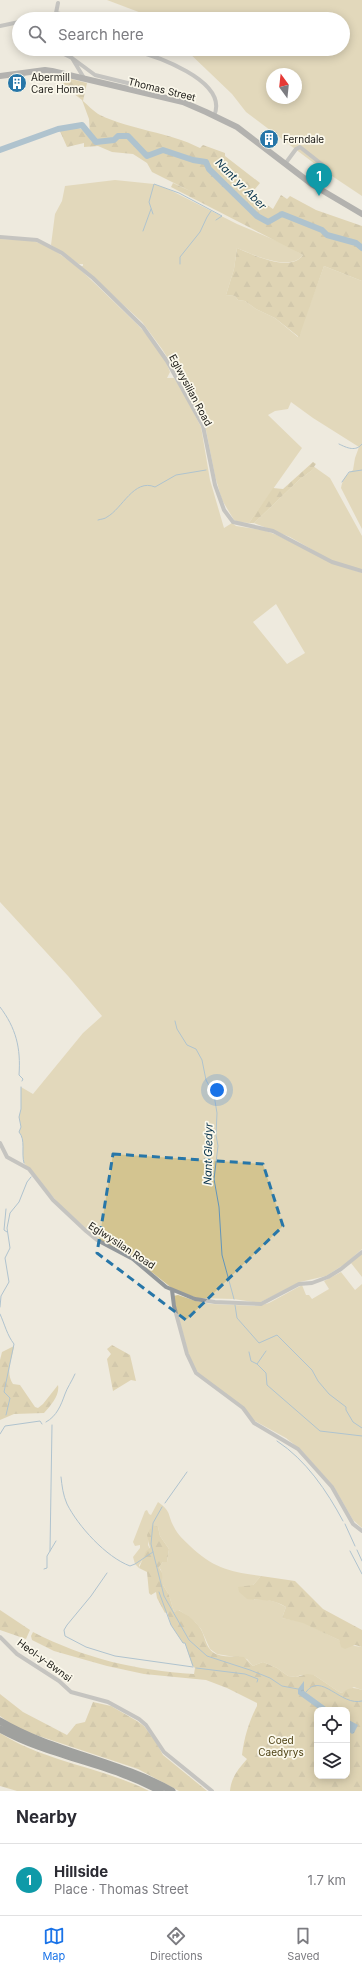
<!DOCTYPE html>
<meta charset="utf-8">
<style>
body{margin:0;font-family:Inter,sans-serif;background:#f7f7f7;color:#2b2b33}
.controls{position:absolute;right:12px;bottom:12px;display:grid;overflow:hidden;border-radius:8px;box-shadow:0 2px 10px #0003}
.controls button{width:36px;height:36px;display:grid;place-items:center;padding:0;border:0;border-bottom:1px solid #e1e1e2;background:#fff;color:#2b2b33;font:20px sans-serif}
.compass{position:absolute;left:266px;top:68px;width:36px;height:36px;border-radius:50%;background:#fff;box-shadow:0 2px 10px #0003;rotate:345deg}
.you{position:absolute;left:217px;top:1090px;width:14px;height:14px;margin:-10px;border:3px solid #fff;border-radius:50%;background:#1a73e8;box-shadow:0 0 0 6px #1a73e833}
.badge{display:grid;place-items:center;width:26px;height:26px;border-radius:50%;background:#1a73e8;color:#fff;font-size:13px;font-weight:700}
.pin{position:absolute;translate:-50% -33px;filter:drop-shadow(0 1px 2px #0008)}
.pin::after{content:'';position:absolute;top:21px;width:14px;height:12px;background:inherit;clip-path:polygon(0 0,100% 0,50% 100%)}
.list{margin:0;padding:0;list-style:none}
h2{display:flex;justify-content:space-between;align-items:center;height:52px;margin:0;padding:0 16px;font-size:17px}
h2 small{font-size:13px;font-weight:400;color:#7c7c81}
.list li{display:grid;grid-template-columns:26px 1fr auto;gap:12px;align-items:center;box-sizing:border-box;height:72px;padding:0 16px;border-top:1px solid #e1e1e2}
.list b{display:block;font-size:15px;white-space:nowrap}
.list p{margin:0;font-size:13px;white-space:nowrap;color:#7c7c81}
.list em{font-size:13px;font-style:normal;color:#7c7c81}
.icon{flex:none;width:22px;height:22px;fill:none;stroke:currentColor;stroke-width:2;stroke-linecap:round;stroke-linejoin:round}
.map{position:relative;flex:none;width:362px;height:1791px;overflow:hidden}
.search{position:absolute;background:#fff;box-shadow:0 2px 10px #0003;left:12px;right:12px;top:12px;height:44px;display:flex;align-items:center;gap:10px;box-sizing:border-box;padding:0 14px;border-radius:22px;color:#7c7c81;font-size:15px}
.sheet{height:124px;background:#fff}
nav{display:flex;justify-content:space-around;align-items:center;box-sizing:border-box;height:56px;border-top:1px solid #e1e1e2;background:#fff;font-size:11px;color:#7c7c81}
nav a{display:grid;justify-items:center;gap:2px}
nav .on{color:#1a73e8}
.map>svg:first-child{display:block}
.green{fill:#d3c490;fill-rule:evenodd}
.forest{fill:url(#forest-firs);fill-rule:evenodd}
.water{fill:url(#water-ripples)}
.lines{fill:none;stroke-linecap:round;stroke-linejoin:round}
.stream{stroke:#6295bb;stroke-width:1}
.river{stroke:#6295bb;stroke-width:6}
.minor{stroke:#93989b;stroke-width:4}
.secondary{stroke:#6a7075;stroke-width:6}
.trunk{stroke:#404950;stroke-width:7}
.marked{fill:none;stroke:#2776a8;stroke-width:3;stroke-dasharray:8 5;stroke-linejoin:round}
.labels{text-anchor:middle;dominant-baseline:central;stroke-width:3.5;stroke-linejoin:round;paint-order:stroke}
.poi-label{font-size:10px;fill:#1a1915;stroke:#fbf8eb;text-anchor:start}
.street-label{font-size:10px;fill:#1a1915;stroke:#fbf8eb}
.park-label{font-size:10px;fill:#4d4113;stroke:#fbf8eb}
.water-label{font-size:11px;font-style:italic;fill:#04304a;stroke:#fbf8eb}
</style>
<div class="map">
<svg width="362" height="1791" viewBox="0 0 362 1791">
<defs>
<pattern id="forest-firs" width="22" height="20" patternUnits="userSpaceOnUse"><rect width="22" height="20" fill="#ccbb81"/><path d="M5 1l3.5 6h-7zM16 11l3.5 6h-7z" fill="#afa06f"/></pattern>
<pattern id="water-ripples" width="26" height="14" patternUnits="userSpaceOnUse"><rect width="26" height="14" fill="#6295bb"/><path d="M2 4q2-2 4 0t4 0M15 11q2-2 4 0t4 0" fill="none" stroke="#507997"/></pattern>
</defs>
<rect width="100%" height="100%" fill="#eeeade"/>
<path class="green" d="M107 0H362V196L323 170 246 112 232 94 185 49H343V19H150L144 14ZM272 74H296V98H272Z
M115 180 154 184 170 190 237 224 284 244 303 255C290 272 254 255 237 248L234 269 226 295 235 296 238 300 245 301 256 309 275 318 298 337 324 266 362 281V529L341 488C342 481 346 474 353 470L355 458 359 447 313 418 291 402 288 409 275 411 268 415 302 448 249 523 239 522 234 520 222 500 215 476 206 430 179 376 162 349 142 322 81 266H83V264H79L51 245 55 214 62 201 65 186Z
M0 239C13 240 28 238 39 243 68 255 89 278 111 299 133 321 160 342 170 372L167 378H174L184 394 201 427 210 480 224 528 232 523 236 526 263 530 277 535 332 563 362 573V1249L345 1264 326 1276 300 1282 259 1303 234 1299 197 1298 173 1289 139 1262 104 1243 90 1232 60 1205 24 1163C21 1153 26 1140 19 1132L21 1127 19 1117 21 1109V1087L33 1094 83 1033 102 1016 68 976 0 902ZM276 604 305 653 287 664 253 622Z
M313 466 330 478 362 536V570L332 561 290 537 254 523 300 479 311 471Z
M362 1253V1277L351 1263Z
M341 1272 355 1290 362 1284V1528L353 1520 334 1487 301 1450 286 1438 253 1420 247 1411 198 1373 189 1356 173 1296 178 1295 196 1301 211 1304 258 1306 269 1303 302 1285 306 1295H309L312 1299 329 1289 324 1281Z
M158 1502C172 1512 167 1514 174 1527 177 1534 184 1540 190 1546 213 1568 230 1572 261 1576L253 1585 254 1600C265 1598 276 1601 286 1607L282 1618 303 1622 339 1640 341 1644 362 1647V1690L354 1687 342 1693 339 1692 314 1675H301L296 1677 288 1676 277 1668 263 1662 253 1666 247 1659 217 1654 210 1649 201 1629 195 1622 179 1610 174 1612 169 1595 163 1585 161 1570 159 1567 163 1562H167L169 1549 160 1536 158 1527H151L148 1545 150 1549 139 1565V1568L135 1564 133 1557 140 1548V1545L135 1546 133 1542 145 1511 147 1510 149 1514 151 1515Z"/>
<path class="forest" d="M63 77 87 83 83 101C88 105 94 112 100 115 131 130 169 132 200 148L203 145 225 153V156L260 183 251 194 273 209 281 195 287 199 290 196 316 210 362 226V281L324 266 299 337 275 318 256 309 245 301 238 300 235 296 226 295 234 269 237 248C253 255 291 273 303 255L171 187 173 183 192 192 152 172 147 163 133 154 112 152 98 146 84 147V143L67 147 59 129C71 127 82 125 90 136L89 119 82 100 61 84Z
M313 462 316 464 311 471 300 479 254 523H249L273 488 283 489Z
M112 1345 130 1355 136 1381 131 1380 113 1391 107 1359 111 1354 107 1349Z
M14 1346C12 1359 5 1372 13 1384L20 1385 35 1407 38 1408 43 1404 58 1385C60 1395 51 1405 44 1413L14 1414 0 1420V1360L2 1352Z
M152 1525 158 1527 160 1536 169 1549 167 1562H163L159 1567 162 1573 163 1585 169 1595 174 1612 178 1610C186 1614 195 1620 200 1628 206 1637 205 1649 216 1654 225 1658 235 1656 244 1657L253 1666 263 1662 277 1668 288 1676 296 1677 307 1674 314 1675 339 1692 342 1693C349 1687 353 1687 362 1690V1791H230C231 1778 238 1769 247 1759L242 1755C244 1738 249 1721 257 1706V1703L227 1688 206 1680 144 1674 107 1666 54 1651 32 1640 31 1636 33 1632C86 1659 135 1670 194 1674L195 1668 192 1665 185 1643H183L171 1625 167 1612 165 1613 157 1598 156 1592 151 1595 149 1593 147 1572 139 1568 146 1551 150 1548 147 1535ZM317 1710H347V1776H317Z
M261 1576 295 1581 323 1609 362 1630V1647L355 1645 345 1649 341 1647 339 1640 303 1623 282 1618 286 1607C273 1598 261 1601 247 1599L239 1592 238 1587 253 1585Z
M0 1610 30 1630 26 1639 0 1630Z
M0 1694 23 1712 67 1735 76 1724 85 1722 93 1702 111 1706 137 1721 144 1726 156 1742 163 1755 207 1791H179L138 1769 18 1729 0 1716Z
M0 1733C45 1762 102 1767 149 1791H17L0 1786Z"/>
<path class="water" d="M304 1681V1691L330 1710H320L298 1694V1689Z
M347 1719 358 1725 354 1733 352 1734 347 1730Z"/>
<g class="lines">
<path class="stream" d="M153 214 149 202 154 184 179 193 222 216 216 220
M143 231 151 209
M180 264V257L200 232 207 217 211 211
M339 444C347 448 356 452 362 444
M342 482 349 472 362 470
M98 520C101 519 105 519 107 517 122 509 134 478 155 487L176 475 206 470
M0 1007C16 1028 21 1048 19 1075L23 1079 22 1081
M175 1021 177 1029 187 1045 196 1049 202 1060 206 1080 214 1095 217 1113 216 1135 218 1146 214 1179 219 1207 222 1255 234 1299
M21 1087V1109L19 1117 21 1127 19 1132C26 1140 21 1153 24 1163
M6 1209 4 1230 7 1232
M235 1305 237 1318 259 1343 277 1335 312 1370 318 1381 329 1394 346 1407V1410L353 1422 362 1428
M0 1307 1 1296 9 1282 5 1258 10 1248 7 1228 10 1213 19 1202 27 1182 31 1177
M0 1314C5 1325 7 1335 14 1344L4 1392 10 1398 6 1415
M266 1351 257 1364 266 1373 267 1385 320 1431 362 1436
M249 1352 251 1361 257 1364
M46 1422C57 1416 61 1405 65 1394 67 1388 72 1381 75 1374
M0 1434 5 1426 40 1421 42 1424
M277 1441C306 1460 327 1491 343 1521
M61 1477C62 1486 63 1495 67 1504 78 1526 106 1557 130 1566L135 1564 153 1552
M165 1503 187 1472
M162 1507 153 1523 151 1544 164 1596 189 1640 207 1656 250 1670 270 1678 282 1686 298 1689
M345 1524 355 1546
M357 1550 362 1561
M50 1551 52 1425
M350 1551 362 1574
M44 1569 47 1568V1556L56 1541
M107 1573 91 1596 67 1625 64 1630 65 1636 86 1647 115 1656 193 1667
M159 1592 171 1625 183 1643H185L193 1666
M196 1668 245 1674 258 1679 257 1682
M306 1692C321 1671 341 1707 362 1701"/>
<path class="river" d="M0 150 58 129 82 125 96 142 114 140 118 136H128L147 156 163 150 193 160 206 162 209 169 257 216 268 222 282 214 322 230 327 235 356 243 362 248"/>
<path class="minor" d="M58 3 56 13 81 19
M0 26 19 22
M54 49 72 58 84 78
M129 49C153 55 230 80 214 116
M72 58 95 75 148 88 155 95
M285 164 296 149 300 147 324 166
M0 237 37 240 62 253 93 278 143 327 167 361 203 426 215 485 224 510 233 522 273 531 332 562 362 571
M0 1143 7 1157 29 1169 53 1200 86 1231 97 1240 133 1259 166 1287 195 1299 215 1302 261 1304 299 1284 312 1283 328 1277 341 1269 362 1252
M172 1290 174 1306 187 1354 196 1373 243 1408 254 1423 298 1449 332 1487 353 1524 362 1531
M0 1637 17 1654 59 1681 71 1692 108 1702 139 1719 146 1725 164 1752 212 1791"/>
<path class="secondary" d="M0 76 45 70 52 71 183 102 206 112 237 127 313 185 362 214"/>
<path class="trunk" d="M0 1721C54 1753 117 1760 172 1791
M0 1729C50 1757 110 1763 160 1791"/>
</g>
<path d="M0 0H362V1791H0ZM113 1154 263 1164 283 1226 186 1320 97 1253Z" fill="#eeeade" fill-opacity=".55" fill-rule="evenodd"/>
<path class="marked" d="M113 1154 263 1164 283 1226 186 1320 97 1253Z"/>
<defs>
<symbol id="building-disc" viewBox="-11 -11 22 22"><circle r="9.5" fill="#2776a8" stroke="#fbf8eb"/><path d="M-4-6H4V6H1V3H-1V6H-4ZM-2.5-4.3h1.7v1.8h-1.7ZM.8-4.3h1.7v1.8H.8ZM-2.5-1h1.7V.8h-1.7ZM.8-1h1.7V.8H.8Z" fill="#fff"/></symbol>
</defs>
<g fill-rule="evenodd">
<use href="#building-disc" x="6" y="72" width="22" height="22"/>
<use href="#building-disc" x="258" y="128" width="22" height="22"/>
</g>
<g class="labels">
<g class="poi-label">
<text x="31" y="77">Abermill<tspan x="31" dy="12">Care Home</tspan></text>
<text x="283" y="139">Ferndale</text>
</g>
<g class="street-label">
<text transform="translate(162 89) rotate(14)">Thomas Street</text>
<text transform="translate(191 390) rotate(62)">Eglwysilian Road</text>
<text transform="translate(122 1245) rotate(33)">Eglwysilan Road</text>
<text transform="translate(45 1660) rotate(36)">Heol-y-Bwnsi</text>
</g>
<g class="park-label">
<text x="281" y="1740">Coed<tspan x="281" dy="12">Caedyrys</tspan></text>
</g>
<g class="water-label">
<text transform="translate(241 184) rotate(45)">Nant yr Aber</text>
<text transform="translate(208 1154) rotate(-89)">Nant Gledyr</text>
</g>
</g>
</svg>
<div class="controls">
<button><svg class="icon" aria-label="locate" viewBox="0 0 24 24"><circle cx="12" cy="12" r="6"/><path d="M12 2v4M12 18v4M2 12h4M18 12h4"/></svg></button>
<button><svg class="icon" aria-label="layers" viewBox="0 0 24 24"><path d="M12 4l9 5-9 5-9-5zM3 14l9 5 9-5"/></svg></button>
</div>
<svg class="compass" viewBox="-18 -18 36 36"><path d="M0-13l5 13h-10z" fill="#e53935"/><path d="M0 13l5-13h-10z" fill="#7c7c81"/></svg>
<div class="you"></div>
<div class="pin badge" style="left:319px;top:196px;background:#0f9aa8">1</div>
<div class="search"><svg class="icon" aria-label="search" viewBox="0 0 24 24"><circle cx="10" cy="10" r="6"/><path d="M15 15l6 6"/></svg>Search here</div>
</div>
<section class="sheet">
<h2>Nearby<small></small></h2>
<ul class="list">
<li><span class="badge" style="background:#0f9aa8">1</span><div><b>Hillside</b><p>Place · Thomas Street</p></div><em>1.7 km</em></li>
</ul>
</section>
<nav>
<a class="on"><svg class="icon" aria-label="map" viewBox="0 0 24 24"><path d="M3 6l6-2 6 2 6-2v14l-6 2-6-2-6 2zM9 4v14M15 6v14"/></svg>Map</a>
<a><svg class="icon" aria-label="directions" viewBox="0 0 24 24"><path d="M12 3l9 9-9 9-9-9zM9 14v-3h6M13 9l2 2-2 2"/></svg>Directions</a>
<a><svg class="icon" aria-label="saved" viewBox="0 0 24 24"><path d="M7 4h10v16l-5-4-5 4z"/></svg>Saved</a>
</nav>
